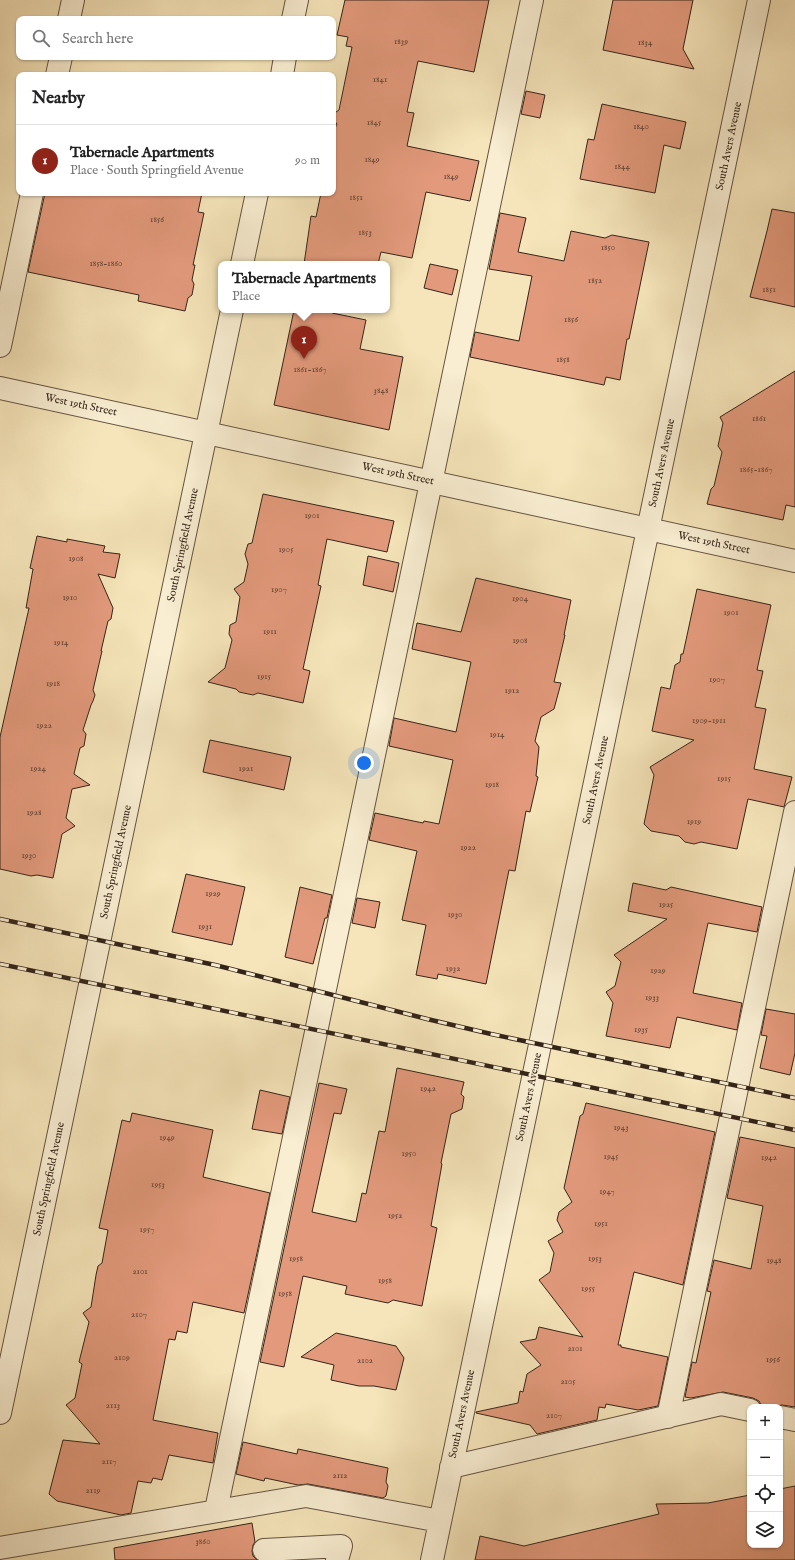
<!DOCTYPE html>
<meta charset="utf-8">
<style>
body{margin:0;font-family:"IM FELL English",serif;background:#f2f2f2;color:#222}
.controls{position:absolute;right:12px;bottom:12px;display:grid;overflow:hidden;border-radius:8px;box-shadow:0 1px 3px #0004}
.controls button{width:36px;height:36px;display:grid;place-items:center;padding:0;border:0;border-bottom:1px solid #e0e0e0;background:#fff;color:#222;font:20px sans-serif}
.you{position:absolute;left:364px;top:763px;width:14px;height:14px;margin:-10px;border:3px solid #fff;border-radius:50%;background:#1a73e8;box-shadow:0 0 0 6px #1a73e833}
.badge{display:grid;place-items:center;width:26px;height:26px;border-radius:50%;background:#8f2418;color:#fff;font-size:13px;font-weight:700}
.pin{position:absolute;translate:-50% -33px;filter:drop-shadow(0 1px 2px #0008)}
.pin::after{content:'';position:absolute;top:21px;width:14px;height:12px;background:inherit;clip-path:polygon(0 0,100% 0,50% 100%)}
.popup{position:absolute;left:218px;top:261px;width:172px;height:52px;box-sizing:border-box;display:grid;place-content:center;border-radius:8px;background:#fff;filter:drop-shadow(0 1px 3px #0005);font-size:13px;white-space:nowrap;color:#767676}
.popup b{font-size:15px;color:#222}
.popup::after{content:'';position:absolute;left:50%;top:100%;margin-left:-8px;border:8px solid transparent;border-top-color:#fff}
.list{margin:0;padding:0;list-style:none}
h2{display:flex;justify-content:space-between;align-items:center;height:52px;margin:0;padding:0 16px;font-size:17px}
h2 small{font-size:13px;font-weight:400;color:#767676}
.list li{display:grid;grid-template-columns:26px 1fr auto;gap:12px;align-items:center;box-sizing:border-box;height:72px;padding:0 16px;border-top:1px solid #e0e0e0}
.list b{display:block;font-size:15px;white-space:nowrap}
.list p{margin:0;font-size:13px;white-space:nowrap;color:#767676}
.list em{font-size:13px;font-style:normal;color:#767676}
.icon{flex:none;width:22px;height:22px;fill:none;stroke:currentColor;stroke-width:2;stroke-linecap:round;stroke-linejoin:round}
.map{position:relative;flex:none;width:795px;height:1560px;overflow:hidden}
.search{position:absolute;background:#fff;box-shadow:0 1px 3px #0004;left:16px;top:16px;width:320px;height:44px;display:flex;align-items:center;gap:10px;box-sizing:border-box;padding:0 14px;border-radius:8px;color:#767676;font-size:15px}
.panel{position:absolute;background:#fff;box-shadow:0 1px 3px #0004;left:16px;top:72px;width:320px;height:124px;border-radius:8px}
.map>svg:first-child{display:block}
.building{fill:#e39a7c;stroke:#342419}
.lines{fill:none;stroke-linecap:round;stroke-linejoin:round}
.minor-casing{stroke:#645441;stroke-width:24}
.minor{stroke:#f9eed2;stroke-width:22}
.rail-casing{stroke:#342419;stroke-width:4.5}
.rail{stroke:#f9eed2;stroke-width:3;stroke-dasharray:9;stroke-linecap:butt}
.labels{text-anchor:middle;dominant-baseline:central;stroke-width:4;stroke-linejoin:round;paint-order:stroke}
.number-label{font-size:9px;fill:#604232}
.street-label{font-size:11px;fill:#342419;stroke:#f9eed2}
</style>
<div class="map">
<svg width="795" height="1560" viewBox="0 0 795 1560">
<rect width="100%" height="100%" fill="#f6e5ba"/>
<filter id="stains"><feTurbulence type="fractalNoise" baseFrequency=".005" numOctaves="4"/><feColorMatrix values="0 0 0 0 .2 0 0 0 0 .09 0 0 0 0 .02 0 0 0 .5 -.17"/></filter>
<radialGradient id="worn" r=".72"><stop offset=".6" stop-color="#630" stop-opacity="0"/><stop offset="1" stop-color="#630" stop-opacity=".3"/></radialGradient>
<path class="building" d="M345 0H489L474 72 418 61 407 112 414 113 407 146 479 161 470 201 426 192 412 258 381 252 378 264H304L311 216 316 217 321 193H333V132L337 124 333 119V114L339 110 352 47 346 46 348 37 337 35Z
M613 0H693L683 49 694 69 603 50Z
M526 91 545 95 540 118 521 114Z
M602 104 686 122 680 149 664 145 655 193 580 179 588 139 594 140Z
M45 193H202L198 212 204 213 193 265H195L192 280 194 284 192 295 188 298 185 311 138 301 139 295 28 272Z
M772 209 795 213V307L750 297 767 231Z
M500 213 526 218 518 252 564 261 571 231 605 238 612 235 649 242 629 339H627L620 380 606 377 604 385 470 357 475 332 519 341 532 276 489 269Z
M430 264 458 270 452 295 424 288Z
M294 310H333L332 313 366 320 360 349 403 357 389 430 274 405Z
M795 371V507L786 505 783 520 707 504 711 489 714 486 722 452 718 446 723 423 720 417Z
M263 494 394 521 387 552 327 539 318 585 321 586 303 669 310 671 303 703 258 693 253 695 239 692 236 689 208 682 225 668 232 640 229 634 230 625 236 622 240 597 234 589 244 582 248 564 245 554 248 544 252 543Z
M37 536 67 542V539L105 546 103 552 120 554 115 578 98 574 113 608 111 619 108 621 101 651H102L93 690 95 695 93 701 91 705 83 730 86 734 84 746 80 748 74 774 90 785 72 789 66 818 75 826 62 834 53 878 37 875 31 876 0 869V737L29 608H26L33 569 30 568Z
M368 556 399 563 393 592 363 585Z
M476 578 571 600 564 635H565L554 682 561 683 554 709 541 717 535 741 539 747 536 776 538 777 530 812 526 811 515 871 509 870 486 984 438 974 437 979 416 975 426 925 402 920 417 851 369 840 375 813 423 823 424 821 439 824 453 760 389 746 394 718 456 732 471 662 412 649 417 623 461 632Z
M697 589 771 605 757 670 763 671 755 707 766 709 754 769 792 777 784 807 748 799 737 849 701 842 694 844 685 842 679 836 651 831 644 824 654 775 650 767 694 740 652 731 661 687 670 689 675 665 680 662 681 654H683Z
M210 740 291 757 284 790 203 772Z
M186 874 245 887 232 945 172 932Z
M633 883 666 890 671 887 762 907 757 932 708 923 693 993 742 1003 737 1030 677 1017 670 1048 606 1036 613 1003 606 992 615 986 621 962 614 955 667 919 628 911Z
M300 887 332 895 327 918H325L313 964 285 957Z
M357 898 380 902 375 928 352 923Z
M766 1009 795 1014V1053L790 1075 760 1068 767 1036 761 1035Z
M397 1068 464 1082 461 1094 464 1097 462 1109 451 1114 441 1163 442 1164 431 1226 437 1228 422 1306 393 1300 388 1303 345 1294 347 1286 303 1276 284 1367 260 1362 319 1083 347 1089 341 1114 334 1113 312 1212 356 1222 362 1193 366 1194 379 1131 385 1132Z
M260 1090 290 1097 282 1134 252 1129Z
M586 1103 715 1132 683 1285 634 1272 618 1345H621V1347L668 1357 658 1406 638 1410 606 1404 605 1408 599 1407 597 1420 537 1434 530 1425 476 1413V1412L518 1403 520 1391 523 1392 527 1374 541 1365 520 1342 536 1339 539 1327 583 1337 539 1280 550 1272 552 1262 554 1253 548 1241 563 1232 557 1220 559 1212 572 1202 564 1188 580 1116 583 1114Z
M132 1113 213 1130 203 1177 270 1193 244 1313 193 1302 187 1333 177 1331 175 1340 169 1339 153 1420 218 1433 213 1463 169 1455 162 1480 153 1478 151 1483 138 1481 131 1513 121 1515 57 1501 49 1494 63 1440 100 1444 66 1405 75 1398 82 1364 79 1362 89 1322 83 1313 91 1307 96 1275 98 1266 102 1263 108 1230 99 1228 122 1120 130 1122Z
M740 1137 795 1148V1407L782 1405 773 1407H762L759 1401 753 1398 723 1392 691 1398 685 1397 692 1362 696 1363 711 1292 707 1291 714 1260 751 1269 763 1206 727 1198Z
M336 1333 396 1346 404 1358 396 1390 374 1386H359L331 1380 334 1365 301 1357Z
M243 1442 297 1454 298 1449 388 1468 386 1482 388 1486 386 1496 383 1498 308 1484 298 1485 265 1478 264 1481 236 1474Z
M795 1486V1560H475L480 1536 524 1546 659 1514 656 1504 708 1503 750 1495V1545H780V1489Z
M252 1523 255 1542 253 1545 252 1551 253 1556 257 1560H115L114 1548Z"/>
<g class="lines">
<defs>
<path id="minor" d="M69 19 73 0
M293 19 297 0
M57 75 61 57
M282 75 285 57
M242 264 257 193
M0 346 32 193
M0 388 795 561
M0 1413 232 310
M668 1417 795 812
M780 1417 795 1420
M451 1467 721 1404 750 1410
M216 1510 532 0
M0 1548 306 1496 440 1521
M264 1550 341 1546 337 1560
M432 1560 759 0"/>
</defs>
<use href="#minor" class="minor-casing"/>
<use href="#minor" class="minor"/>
<defs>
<path id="rail" d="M0 919 215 965 427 1019 491 1034 795 1098
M0 964 795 1130"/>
</defs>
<use href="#rail" class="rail-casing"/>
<use href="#rail" class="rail"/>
</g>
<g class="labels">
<g class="number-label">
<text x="401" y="41">1839</text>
<text x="645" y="42">1834</text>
<text x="380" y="79">1841</text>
<text x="374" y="122">1845</text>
<text x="641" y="126">1840</text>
<text x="372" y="159">1849</text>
<text x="622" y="166">1844</text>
<text x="451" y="176">1849</text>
<text x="356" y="197">1851</text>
<text x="157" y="219">1856</text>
<text x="365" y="232">1853</text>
<text x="608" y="247">1850</text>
<text x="106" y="263">1858-1860</text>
<text x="595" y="280">1852</text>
<text x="769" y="289">1851</text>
<text x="571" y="319">1856</text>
<text x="563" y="359">1858</text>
<text x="310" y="369">1861-1867</text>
<text x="381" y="390">3848</text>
<text x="759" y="418">1861</text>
<text x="756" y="469">1865-1867</text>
<text x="312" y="515">1901</text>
<text x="286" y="549">1905</text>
<text x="76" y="558">1908</text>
<text x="279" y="589">1907</text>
<text x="70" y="597">1910</text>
<text x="520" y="598">1904</text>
<text x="731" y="612">1901</text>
<text x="270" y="631">1911</text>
<text x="520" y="640">1908</text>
<text x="61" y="642">1914</text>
<text x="264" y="676">1915</text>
<text x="717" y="679">1907</text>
<text x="53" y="683">1918</text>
<text x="512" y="690">1912</text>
<text x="709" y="720">1909-1911</text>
<text x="44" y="725">1922</text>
<text x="497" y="734">1914</text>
<text x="38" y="768">1924</text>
<text x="246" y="768">1921</text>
<text x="724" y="778">1915</text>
<text x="492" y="784">1918</text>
<text x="34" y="812">1928</text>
<text x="694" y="821">1919</text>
<text x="468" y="847">1922</text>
<text x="29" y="855">1930</text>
<text x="213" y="893">1929</text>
<text x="666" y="904">1925</text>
<text x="455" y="914">1930</text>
<text x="205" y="926">1931</text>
<text x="453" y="968">1932</text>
<text x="658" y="970">1929</text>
<text x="652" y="997">1933</text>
<text x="641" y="1029">1935</text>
<text x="428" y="1088">1942</text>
<text x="621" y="1127">1943</text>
<text x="167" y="1137">1949</text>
<text x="409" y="1153">1950</text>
<text x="611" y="1156">1945</text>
<text x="769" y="1157">1942</text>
<text x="158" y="1184">1953</text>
<text x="607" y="1191">1947</text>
<text x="395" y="1215">1952</text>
<text x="601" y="1223">1951</text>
<text x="147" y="1229">1957</text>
<text x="296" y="1258">1958</text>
<text x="595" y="1258">1953</text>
<text x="774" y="1260">1948</text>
<text x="140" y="1271">2101</text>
<text x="385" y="1280">1958</text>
<text x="588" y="1288">1955</text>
<text x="285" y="1293">1958</text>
<text x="139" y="1314">2107</text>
<text x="575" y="1348">2101</text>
<text x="122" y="1357">2109</text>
<text x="773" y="1359">1956</text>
<text x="365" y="1360">2102</text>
<text x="568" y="1381">2105</text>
<text x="113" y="1405">2113</text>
<text x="554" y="1415">2107</text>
<text x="109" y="1461">2117</text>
<text x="340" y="1475">2112</text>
<text x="93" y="1490">2119</text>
<text x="203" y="1541">3860</text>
</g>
<g class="street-label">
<text transform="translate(729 146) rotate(-78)">South Avers Avenue</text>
<text transform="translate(81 405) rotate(12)">West 19th Street</text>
<text transform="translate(662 463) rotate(-78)">South Avers Avenue</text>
<text transform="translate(398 474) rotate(12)">West 19th Street</text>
<text transform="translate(714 543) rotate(12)">West 19th Street</text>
<text transform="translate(183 545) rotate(-78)">South Springfield Avenue</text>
<text transform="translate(596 780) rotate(-78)">South Avers Avenue</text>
<text transform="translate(116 862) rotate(-78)">South Springfield Avenue</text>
<text transform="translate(529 1097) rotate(-78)">South Avers Avenue</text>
<text transform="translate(49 1179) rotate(-78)">South Springfield Avenue</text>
<text transform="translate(462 1414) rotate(-78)">South Avers Avenue</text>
</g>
</g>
<rect width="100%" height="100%" filter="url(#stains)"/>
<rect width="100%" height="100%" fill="url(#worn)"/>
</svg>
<div class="controls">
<button>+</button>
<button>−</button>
<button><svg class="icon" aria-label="locate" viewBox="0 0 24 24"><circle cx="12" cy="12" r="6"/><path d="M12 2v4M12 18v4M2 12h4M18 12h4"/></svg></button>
<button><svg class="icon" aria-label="layers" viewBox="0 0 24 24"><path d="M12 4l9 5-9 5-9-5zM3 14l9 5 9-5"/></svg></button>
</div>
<div class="you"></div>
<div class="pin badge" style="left:304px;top:359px">1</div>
<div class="popup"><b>Tabernacle Apartments</b>Place</div>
<div class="search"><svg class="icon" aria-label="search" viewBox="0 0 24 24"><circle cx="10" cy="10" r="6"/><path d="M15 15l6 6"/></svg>Search here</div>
<section class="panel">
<h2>Nearby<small></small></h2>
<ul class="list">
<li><span class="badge">1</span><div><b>Tabernacle Apartments</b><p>Place · South Springfield Avenue</p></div><em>90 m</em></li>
</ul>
</section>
</div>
